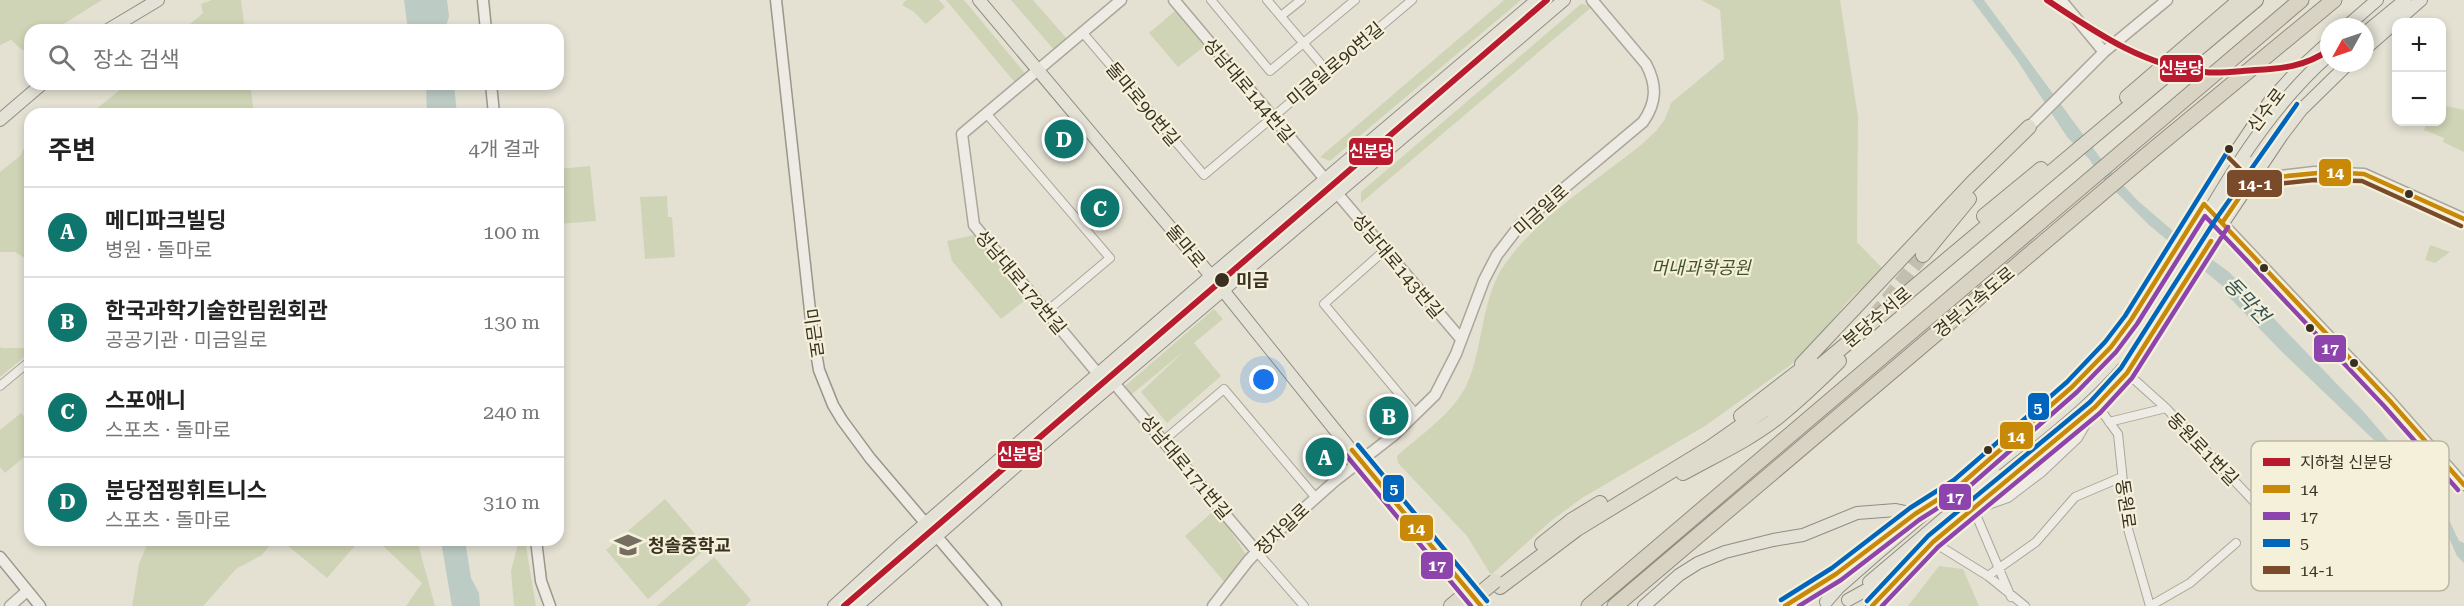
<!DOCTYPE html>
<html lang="ko">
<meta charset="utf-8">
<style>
body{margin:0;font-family:"Roboto Serif","Noto Sans KR",serif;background:#f2f2f2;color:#222}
.controls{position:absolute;right:18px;top:18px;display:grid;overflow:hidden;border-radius:12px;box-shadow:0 3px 9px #0003}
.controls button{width:54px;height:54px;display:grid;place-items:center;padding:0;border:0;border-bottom:2px solid #e0e0e0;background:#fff;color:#222;font:30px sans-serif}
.compass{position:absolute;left:2320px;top:18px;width:54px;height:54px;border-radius:50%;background:#fff;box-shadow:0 3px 9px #0003;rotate:230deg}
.you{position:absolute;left:1264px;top:380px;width:21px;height:21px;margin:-15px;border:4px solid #fff;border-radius:50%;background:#1a73e8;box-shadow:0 0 0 9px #1a73e833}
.badge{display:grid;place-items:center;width:39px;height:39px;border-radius:50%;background:#0f766e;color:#fff;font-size:20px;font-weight:700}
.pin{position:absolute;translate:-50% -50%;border:3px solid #fff;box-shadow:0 2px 6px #0006}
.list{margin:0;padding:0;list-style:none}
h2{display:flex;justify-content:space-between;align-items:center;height:78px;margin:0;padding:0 24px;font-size:26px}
h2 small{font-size:20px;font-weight:400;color:#767676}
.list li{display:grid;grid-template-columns:39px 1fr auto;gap:18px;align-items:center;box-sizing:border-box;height:90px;padding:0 24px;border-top:2px solid #e0e0e0}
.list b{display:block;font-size:22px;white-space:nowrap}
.list p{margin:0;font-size:20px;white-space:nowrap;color:#767676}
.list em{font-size:20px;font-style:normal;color:#767676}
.icon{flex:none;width:33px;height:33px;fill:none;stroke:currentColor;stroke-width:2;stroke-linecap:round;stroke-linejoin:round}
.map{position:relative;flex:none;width:2464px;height:606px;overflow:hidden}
.search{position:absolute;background:#fff;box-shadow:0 3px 9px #0003;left:24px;top:24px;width:540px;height:66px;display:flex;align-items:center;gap:15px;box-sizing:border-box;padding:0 21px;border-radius:18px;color:#767676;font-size:22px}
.panel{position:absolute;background:#fff;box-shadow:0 3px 9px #0003;left:24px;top:108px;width:540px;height:438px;border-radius:18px}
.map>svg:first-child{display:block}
.green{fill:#d0d4b6}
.water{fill:#bccbc4}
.pier{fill:#e4e1d3}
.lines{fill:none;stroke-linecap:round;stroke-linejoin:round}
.trunk-tunnel{stroke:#c2beb0;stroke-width:14;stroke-dasharray:14 7;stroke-linecap:butt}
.minor-casing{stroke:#aaa69b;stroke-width:10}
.tertiary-casing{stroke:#aaa69b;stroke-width:13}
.secondary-casing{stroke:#9a968a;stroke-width:13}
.primary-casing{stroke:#908c82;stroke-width:14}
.trunk-casing{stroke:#908c82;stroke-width:16}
.motorway-casing{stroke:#908c82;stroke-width:17}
.minor{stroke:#edebe3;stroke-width:8}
.tertiary{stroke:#edebe3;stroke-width:10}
.secondary{stroke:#edebe3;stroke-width:10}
.primary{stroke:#e4e2d6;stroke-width:12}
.trunk{stroke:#dedacc;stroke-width:14}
.motorway{stroke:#d8d3c3;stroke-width:15}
.primary-bridge-casing{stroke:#908c82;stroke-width:14;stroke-linecap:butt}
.trunk-bridge-casing{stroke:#908c82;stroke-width:16;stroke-linecap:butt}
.primary-bridge{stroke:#e4e2d6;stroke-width:12}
.trunk-bridge{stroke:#dedacc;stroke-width:14}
.bus-1-casing{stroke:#f4f0da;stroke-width:9}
.bus-2-casing{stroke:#f4f0da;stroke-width:9}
.bus-3-casing{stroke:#f4f0da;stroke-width:9}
.bus-4-casing{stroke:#f4f0da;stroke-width:9}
.bus-1{stroke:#c88808;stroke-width:4.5}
.bus-2{stroke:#8e44ad;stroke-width:4.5}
.bus-3{stroke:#0065bd;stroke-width:4.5}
.bus-4{stroke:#7a4b2a;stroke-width:4.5}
.metro-1-casing{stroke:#f4f0da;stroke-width:10}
.metro-1{stroke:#b81b30;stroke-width:6}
.bus-dot{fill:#393022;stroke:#f4f0da;stroke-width:2}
.labels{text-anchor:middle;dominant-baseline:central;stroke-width:4.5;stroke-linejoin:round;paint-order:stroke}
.street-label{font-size:18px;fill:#393022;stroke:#f4f0da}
.park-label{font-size:18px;font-style:italic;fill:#44542a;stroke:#f4f0da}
.stop-label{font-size:18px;font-weight:bold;fill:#393022;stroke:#f4f0da;text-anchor:start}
.poi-label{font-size:18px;font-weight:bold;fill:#393022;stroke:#f4f0da;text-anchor:start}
.water-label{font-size:20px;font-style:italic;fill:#335558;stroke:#f4f0da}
.key{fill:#f4f0da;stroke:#bcb6a3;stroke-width:1.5}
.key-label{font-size:16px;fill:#393022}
.line-badge{stroke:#f4f0da;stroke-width:2}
.badge-label{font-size:16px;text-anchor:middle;font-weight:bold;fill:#fff}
</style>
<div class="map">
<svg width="2464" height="606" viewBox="0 0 2464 606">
<rect width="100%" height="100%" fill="#e4e1d3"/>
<path class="green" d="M0 0H102L54 30H30V48L22 50 11 40 0 45Z
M212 0H241L245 30H183L203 13 201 4Z
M906 0H939L945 7 926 24 913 11 902 5Z
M946 0H964L1024 72 1023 82 1017 85Z
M1011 0H1033L1068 40 1055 51Z
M1504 0H1521L1330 161 1320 157Z
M1701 0H1840L1858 117 1857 242 1883 269 1848 301 1823 332 1792 364 1705 426 1582 498 1551 521 1491 575 1467 536 1398 463 1397 456C1420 435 1454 413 1467 384 1483 348 1481 304 1501 270 1530 223 1597 180 1641 145L1656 131 1665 119 1671 103 1724 59 1720 10Z
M1581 4 1593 6 1361 203V192Z
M1176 10 1206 45 1178 67 1149 33Z
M127 84H250L254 114H85L94 111Z
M2442 105 2464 110V152L2443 142 2444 138 2424 130 2427 122H2442Z
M30 137V261L15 252H0V172L20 156Z
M590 166 596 221 558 224V169Z
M667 196 668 217H672L675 257 645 259 640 197Z
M974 235 977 236 1028 298 1001 319 952 261 947 241Z
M2430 245 2450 252 2435 263 2425 260Z
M1214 309 1223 319 1194 343 1221 376 1167 423 1141 392 1184 351 1131 395 1124 387Z
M0 346 1 348H24L29 353 0 377Z
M21 413 30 424V452L5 473 0 467V430Z
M665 499 707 548 648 599 606 550Z
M1216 509 1247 556 1227 585 1185 536Z
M149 540H274L262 555 236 569 203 606H132L139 564Z
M281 540H360L327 578Z
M377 540H417L435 606H406L422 583Z
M519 540H525L536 606H514L511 571Z
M714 557 751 600 745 606H657Z
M1939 566 1963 569 1979 606H1908Z"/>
<path class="water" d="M404 0H447L449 16 445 30H410L407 23Z
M1972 0H1984L2110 171 2137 200 2173 231 2229 272 2363 411 2440 501 2459 541 2464 543V563L2457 556 2442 522 2399 464 2282 352 2229 297 2225 288 2149 225 2100 176 2090 160 2067 137 2017 60Z
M426 84H454L457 114H427Z
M439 540H465L471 578 479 593 480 606H452L442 547Z"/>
<path class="pier" d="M2176 229 2213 258 2203 273 2167 244Z"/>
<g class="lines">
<path class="trunk-tunnel" d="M1874 316 1923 255"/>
<defs>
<path id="minor" d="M1211 0 1270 71 1355 0
M1267 0 1327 71
M1281 16 1301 0
M1083 33 1204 175 1412 0
M986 113 1110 258 1046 312
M1385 250 1324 304 1416 414
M2127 373 2166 408 2306 557
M0 386 30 361
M2109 422 2166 408
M1163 441 1224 389 1316 498
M1933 542 1988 576 2025 606
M1257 552 1304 606
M1988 576 2036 542 2075 497 2122 477
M2011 597 1974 510 2008 498 2041 473 2078 438 2097 405 2118 434 2128 529 2150 606
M2150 606 2190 583 2236 543"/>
<path id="tertiary" d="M1174 0 1325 179
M2061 0 2104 52
M2029 127 2104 52 2167 0
M2250 170 2254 176 2263 178 2314 172 2364 174 2464 219
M1336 192 1461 339
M2218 219 2390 401 2464 485
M1099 375 974 225 962 134 1121 0
M1114 383 1257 552
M10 606 27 591
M1213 606 1248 561 1265 543 1336 480 1394 435 1435 395 1456 354 1484 280 1497 255 1520 225 1643 122C1657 102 1657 85 1646 64L1592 0"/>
<path id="secondary" d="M483 0 486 30
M776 0 812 329 819 370 833 405 842 420 870 458 996 606
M491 84 494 114
M536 540 541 581 550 606
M0 557 40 606"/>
<path id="primary" d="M979 0 1222 289 1360 461 1481 606
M2346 27 2377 0
M108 30 158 0
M2365 33 2405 0
M2365 49 2421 0
M0 120 42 84
M1869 582 1967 499
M1848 600 1888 578 1974 510 2095 407 2127 373 2211 241 2282 135 2301 110 2349 63
M1826 602 1838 588 1879 552 2056 402 2111 347 2131 320 2235 153 2270 101 2296 72 2329 42
M834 606 903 543 1211 276 1537 0
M857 606 1022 461 1564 0
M1644 606 1679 575 1698 563 1725 552 1773 540 1803 535 1857 513 1896 510 1915 514
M1795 606 1884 537
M1872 606 1903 574"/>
<path id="trunk" d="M2127 97 2240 0
M1984 216 2041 169
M1923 255 1969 199
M1802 364 1972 183 2029 127
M1741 416 1811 362
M1683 473C1715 455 1749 440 1778 417 1800 399 1820 380 1839 361
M1542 544 1572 520 1600 503
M1500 587 1577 529 1711 447 1788 393 2256 0
M1451 606 1469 591"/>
<path id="motorway" d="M1589 606 2301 0
M1615 606 2148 154 2334 0"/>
</defs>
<use href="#minor" class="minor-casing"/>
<use href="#tertiary" class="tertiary-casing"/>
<use href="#secondary" class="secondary-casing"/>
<use href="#primary" class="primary-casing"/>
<use href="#trunk" class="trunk-casing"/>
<use href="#motorway" class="motorway-casing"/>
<use href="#minor" class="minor"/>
<use href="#tertiary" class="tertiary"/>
<use href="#secondary" class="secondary"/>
<use href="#primary" class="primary"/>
<use href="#trunk" class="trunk"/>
<use href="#motorway" class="motorway"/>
<defs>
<path id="primary-bridge" d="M2211 222 2249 163
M1963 492C2019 443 2083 401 2128 342 2148 316 2163 288 2180 261 2222 188 2265 111 2329 55
M1967 499 1996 475"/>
<path id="trunk-bridge" d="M1465 606 1495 581"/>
</defs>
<use href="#primary-bridge" class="primary-bridge-casing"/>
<use href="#trunk-bridge" class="trunk-bridge-casing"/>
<use href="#primary-bridge" class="primary-bridge"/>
<use href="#trunk-bridge" class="trunk-bridge"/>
<defs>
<path id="bus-1" d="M2222 223 2254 176 2267 178 2328 172 2364 174 2464 219
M1352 450 1481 606
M1785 606 1836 574 1915 514 1959 486 2072 387 2111 347 2131 320 2204 204 2390 401 2464 485
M1872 606 1933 542 2095 407 2127 373 2211 241"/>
<path id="bus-2" d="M1346 455 1471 606
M1799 606 1841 580 1919 520 1963 492 2077 392 2116 352 2137 324 2205 216 2384 406 2458 490
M1882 606 1938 547 2100 413 2132 378 2228 227"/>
<path id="bus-3" d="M1358 445 1487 601
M1781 600 1832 568 1910 508 1954 480 2067 382 2105 342 2125 316 2229 149
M1867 601 1928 536 2090 402 2121 368 2216 219 2297 104"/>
<path id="bus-4" d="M2229 158 2255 184 2268 185 2314 180 2362 181 2461 226"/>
</defs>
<use href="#bus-1" class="bus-1-casing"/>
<use href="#bus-2" class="bus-2-casing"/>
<use href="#bus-3" class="bus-3-casing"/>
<use href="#bus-4" class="bus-4-casing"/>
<use href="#bus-1" class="bus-1"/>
<use href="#bus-2" class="bus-2"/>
<use href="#bus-3" class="bus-3"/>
<use href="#bus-4" class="bus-4"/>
<defs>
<path id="metro-1" d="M2047 0C2095 32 2145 67 2204 72 2221 74 2238 71 2255 70 2282 69 2306 66 2329 50
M844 606 1547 0"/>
</defs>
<use href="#metro-1" class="metro-1-casing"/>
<use href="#metro-1" class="metro-1"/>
</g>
<defs>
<symbol id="school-bare" viewBox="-9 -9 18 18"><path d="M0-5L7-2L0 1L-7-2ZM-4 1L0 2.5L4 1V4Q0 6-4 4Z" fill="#756e60" stroke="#f4f0da" stroke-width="2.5" paint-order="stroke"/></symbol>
</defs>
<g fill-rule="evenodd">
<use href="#school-bare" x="609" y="526" width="38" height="38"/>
</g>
<g class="bus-dot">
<circle cx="2229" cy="149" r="5"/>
<circle cx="2409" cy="194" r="5"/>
<circle cx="2264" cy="268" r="5"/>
<circle cx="1222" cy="280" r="8"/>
<circle cx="2310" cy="328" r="5"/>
<circle cx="2354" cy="363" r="5"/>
<circle cx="1988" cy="450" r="5"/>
</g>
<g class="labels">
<g class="street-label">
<text transform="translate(1335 64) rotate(-40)">미금일로90번길</text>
<text transform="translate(1249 90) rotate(50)">성남대로144번길</text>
<text transform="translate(1143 104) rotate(50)">돌마로90번길</text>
<text transform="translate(2266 110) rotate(-53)">신수로</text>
<text transform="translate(1541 210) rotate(-42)">미금일로</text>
<text transform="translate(1186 246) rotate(50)">돌마로</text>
<text transform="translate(1398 266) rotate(50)">성남대로143번길</text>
<text transform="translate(1021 282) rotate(50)">성남대로172번길</text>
<text transform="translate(1974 302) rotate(-40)">경부고속도로</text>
<text transform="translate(1877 317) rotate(-40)">분당수서로</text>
<text transform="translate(814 333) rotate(82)">미금로</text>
<text transform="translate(2203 449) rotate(46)">동원로1번길</text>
<text transform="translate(1186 467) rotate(50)">성남대로171번길</text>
<text transform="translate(2126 504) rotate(82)">동원로</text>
<text transform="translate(1282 529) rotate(-43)">정자일로</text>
</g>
<g class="park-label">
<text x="1701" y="267">머내과학공원</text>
</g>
<g class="stop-label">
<text x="1236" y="280">미금</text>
</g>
<g class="poi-label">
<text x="648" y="545">청솔중학교</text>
</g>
<g class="water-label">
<text transform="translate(2247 300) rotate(46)">동막천</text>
</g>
</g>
<rect x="2251" y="441" width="198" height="150" rx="9" class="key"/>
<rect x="2263" y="458" width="27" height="8" fill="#b81b30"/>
<rect x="2263" y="485" width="27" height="8" fill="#c88808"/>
<rect x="2263" y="512" width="27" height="8" fill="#8e44ad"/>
<rect x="2263" y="539" width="27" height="8" fill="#0065bd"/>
<rect x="2263" y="566" width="27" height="8" fill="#7a4b2a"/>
<g class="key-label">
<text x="2300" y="468">지하철 신분당</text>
<text x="2300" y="495">14</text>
<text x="2300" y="522">17</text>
<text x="2300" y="549">5</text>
<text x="2300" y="576">14-1</text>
</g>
<g class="line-badge">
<rect x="2159" y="54" width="45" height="29" rx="6" fill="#b81b30"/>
<rect x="1348" y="137" width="46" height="29" rx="6" fill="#b81b30"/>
<rect x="2318" y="158" width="34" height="29" rx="6" fill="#c88808"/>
<rect x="2226" y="169" width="57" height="29" rx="6" fill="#7a4b2a"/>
<rect x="2313" y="334" width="34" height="29" rx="6" fill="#8e44ad"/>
<rect x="2027" y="392" width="23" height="29" rx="6" fill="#0065bd"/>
<rect x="1999" y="421" width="35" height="29" rx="6" fill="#c88808"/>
<rect x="997" y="440" width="46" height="29" rx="6" fill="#b81b30"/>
<rect x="1382" y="474" width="23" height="29" rx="6" fill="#0065bd"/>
<rect x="1938" y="483" width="34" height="28" rx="6" fill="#8e44ad"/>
<rect x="1399" y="514" width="35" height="28" rx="6" fill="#c88808"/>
<rect x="1420" y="551" width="34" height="29" rx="6" fill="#8e44ad"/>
</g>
<g class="badge-label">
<text x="2181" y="74">신분당</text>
<text x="1371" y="157">신분당</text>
<text x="2335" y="178">14</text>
<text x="2255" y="190">14-1</text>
<text x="2330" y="354">17</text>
<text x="2038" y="413">5</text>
<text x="2016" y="442">14</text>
<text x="1020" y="460">신분당</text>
<text x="1394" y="494">5</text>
<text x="1955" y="503">17</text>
<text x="1416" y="534">14</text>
<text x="1437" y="571">17</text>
</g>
</svg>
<div class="controls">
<button>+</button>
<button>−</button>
</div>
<svg class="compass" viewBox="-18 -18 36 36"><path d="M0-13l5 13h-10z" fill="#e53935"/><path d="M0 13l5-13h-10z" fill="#767676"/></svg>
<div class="you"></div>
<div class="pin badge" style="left:1325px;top:457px">A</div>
<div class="pin badge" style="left:1389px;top:416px">B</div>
<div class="pin badge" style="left:1100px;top:208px">C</div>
<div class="pin badge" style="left:1064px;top:139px">D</div>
<div class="search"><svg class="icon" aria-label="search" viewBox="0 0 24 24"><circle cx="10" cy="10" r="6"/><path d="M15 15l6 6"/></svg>장소 검색</div>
<section class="panel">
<h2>주변<small>4개 결과</small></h2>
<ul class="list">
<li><span class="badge">A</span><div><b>메디파크빌딩</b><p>병원 · 돌마로</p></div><em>100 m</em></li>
<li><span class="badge">B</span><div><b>한국과학기술한림원회관</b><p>공공기관 · 미금일로</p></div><em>130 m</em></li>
<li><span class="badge">C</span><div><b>스포애니</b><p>스포츠 · 돌마로</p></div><em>240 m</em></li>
<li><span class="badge">D</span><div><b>분당점핑휘트니스</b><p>스포츠 · 돌마로</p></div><em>310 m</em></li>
</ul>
</section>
</div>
